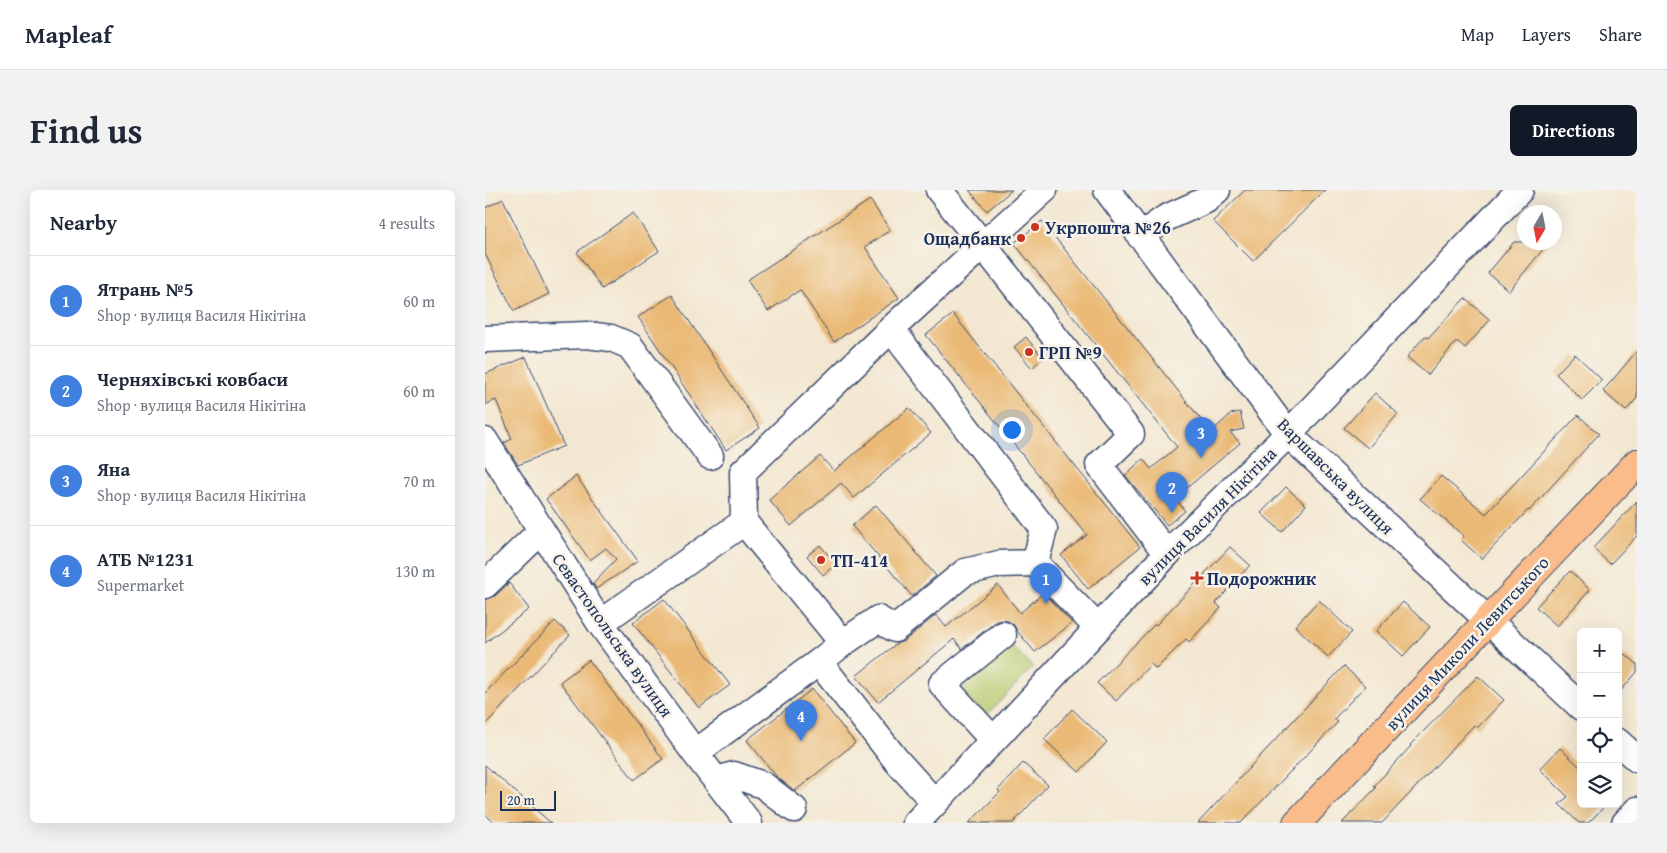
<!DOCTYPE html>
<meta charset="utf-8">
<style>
body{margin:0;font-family:"Gentium Book Plus",serif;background:#f2f2f3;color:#1f2937}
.controls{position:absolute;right:15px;bottom:15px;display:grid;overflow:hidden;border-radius:8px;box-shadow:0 5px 20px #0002}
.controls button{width:45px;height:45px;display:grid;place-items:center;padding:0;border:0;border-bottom:1px solid #e0e1e3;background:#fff;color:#1f2937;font:25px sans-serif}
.compass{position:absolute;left:1032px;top:15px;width:45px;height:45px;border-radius:50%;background:#fff;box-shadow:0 5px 20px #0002;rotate:190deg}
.scale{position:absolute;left:15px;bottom:12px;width:56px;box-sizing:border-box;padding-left:5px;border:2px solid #1b2f5e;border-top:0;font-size:14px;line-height:18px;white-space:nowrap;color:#1b2f5e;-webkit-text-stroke:4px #f7f3e8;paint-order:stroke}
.you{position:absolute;left:526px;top:239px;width:18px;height:18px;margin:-12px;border:4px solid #fff;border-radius:50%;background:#1a73e8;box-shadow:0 0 0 8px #1a73e833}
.badge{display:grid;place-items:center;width:32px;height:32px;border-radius:50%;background:#111827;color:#fff;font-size:16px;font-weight:700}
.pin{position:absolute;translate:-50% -41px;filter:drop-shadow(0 1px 2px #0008)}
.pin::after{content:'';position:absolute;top:26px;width:18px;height:15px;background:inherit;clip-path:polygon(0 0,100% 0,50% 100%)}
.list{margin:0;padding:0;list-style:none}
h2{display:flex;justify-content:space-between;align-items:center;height:65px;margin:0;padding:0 20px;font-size:21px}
h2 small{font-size:16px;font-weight:400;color:#747a83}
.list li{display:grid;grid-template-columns:32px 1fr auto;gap:15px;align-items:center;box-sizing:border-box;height:90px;padding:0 20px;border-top:1px solid #e0e1e3}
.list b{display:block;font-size:19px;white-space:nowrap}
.list p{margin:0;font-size:16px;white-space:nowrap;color:#747a83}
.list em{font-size:16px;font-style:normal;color:#747a83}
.icon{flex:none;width:28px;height:28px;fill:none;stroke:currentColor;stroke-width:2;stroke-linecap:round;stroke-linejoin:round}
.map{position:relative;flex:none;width:1152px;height:633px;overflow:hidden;border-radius:8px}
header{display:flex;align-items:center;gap:30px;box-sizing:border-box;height:70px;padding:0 25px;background:#fff;border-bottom:1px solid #e0e1e3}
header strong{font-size:24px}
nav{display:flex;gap:28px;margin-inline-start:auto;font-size:18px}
.intro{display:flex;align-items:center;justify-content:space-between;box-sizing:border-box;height:120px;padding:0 30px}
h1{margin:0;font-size:35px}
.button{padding:12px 22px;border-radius:8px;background:#111827;color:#fff;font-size:18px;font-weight:700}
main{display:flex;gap:30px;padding:0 30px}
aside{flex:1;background:#fff;border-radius:8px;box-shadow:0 5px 20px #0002}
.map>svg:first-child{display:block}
.green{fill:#b6c96d;stroke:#687c66}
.building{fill:#eab975}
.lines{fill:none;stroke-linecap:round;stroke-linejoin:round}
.minor-casing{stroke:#3b4b6f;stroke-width:29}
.major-casing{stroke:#3b4b6f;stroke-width:30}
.minor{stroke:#fff;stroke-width:26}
.major{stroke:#f9bc8a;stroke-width:28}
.poi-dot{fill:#c8321e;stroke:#f7f3e8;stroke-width:2}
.labels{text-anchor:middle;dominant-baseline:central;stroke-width:5;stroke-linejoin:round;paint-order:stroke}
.poi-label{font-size:18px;font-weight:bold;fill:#1b2f5e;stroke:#f7f3e8;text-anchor:start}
.street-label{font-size:18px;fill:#1b2f5e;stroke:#f7f3e8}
</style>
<header>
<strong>Mapleaf</strong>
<nav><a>Map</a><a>Layers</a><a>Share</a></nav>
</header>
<div class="intro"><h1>Find us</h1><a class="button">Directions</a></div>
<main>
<aside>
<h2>Nearby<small>4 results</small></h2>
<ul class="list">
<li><span class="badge" style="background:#3f7fe0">1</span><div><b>Ятрань №5</b><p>Shop · вулиця Василя Нікітіна</p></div><em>60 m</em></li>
<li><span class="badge" style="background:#3f7fe0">2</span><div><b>Черняхівські ковбаси</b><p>Shop · вулиця Василя Нікітіна</p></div><em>60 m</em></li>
<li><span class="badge" style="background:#3f7fe0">3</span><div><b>Яна</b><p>Shop · вулиця Василя Нікітіна</p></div><em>70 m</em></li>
<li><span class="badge" style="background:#3f7fe0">4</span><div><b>АТБ №1231</b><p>Supermarket</p></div><em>130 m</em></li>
</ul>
</aside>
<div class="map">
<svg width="1152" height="633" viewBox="0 0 1152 633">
<rect width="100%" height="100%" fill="#f7f3e8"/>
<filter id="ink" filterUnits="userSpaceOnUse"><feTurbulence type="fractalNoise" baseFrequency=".02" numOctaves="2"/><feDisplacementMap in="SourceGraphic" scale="10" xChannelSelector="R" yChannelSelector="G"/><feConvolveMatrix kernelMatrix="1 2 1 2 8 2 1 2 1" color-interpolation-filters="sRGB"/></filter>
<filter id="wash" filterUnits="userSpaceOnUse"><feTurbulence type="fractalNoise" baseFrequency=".0096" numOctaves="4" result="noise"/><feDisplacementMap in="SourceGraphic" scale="20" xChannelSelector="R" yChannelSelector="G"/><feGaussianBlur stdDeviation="1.12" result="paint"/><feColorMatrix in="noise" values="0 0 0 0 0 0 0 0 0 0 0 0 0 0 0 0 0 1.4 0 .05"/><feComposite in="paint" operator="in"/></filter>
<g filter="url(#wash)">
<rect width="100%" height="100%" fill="#f3e7d1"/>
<path class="green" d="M523 452 548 477 498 529 471 496Z"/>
<g id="blocks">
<path class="building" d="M484 0H527L502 21Z
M760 0H840L768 71 728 31Z
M18 9 64 104 29 121 0 64V18Z
M385 10 405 40 380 57 414 108 349 152 315 100 283 121 262 90Z
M148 23 174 61 117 99 92 62Z
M557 31 726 242 746 224 755 222 759 239 745 242 755 253 690 308 700 321 682 335 640 285 658 269 666 279 692 257 529 53Z
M1029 52H1064L1024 101 1003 83Z
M187 105 275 238 241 260 153 127Z
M980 108 1005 130 980 158 972 151 943 185 922 167 940 146 943 148Z
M468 124 655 357 603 399 576 365 602 345 441 145Z
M541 147 558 168 547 178 529 157Z
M1152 161V208L1141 221 1118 201Z
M1090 164 1117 190 1097 210 1071 184Z
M41 167 79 256 33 275 19 253 27 249 11 210 0 215V184Z
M890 203 913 224 883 258 859 238Z
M424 218 446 243 369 308 356 293 306 336 284 310 335 266 349 281Z
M1093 225 1114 244 1044 321 1043 320 997 369 976 350 979 346 935 309 956 286 1001 324Z
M91 286 153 371 111 399 108 393 131 369 121 358 105 370 61 309Z
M801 297 821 315 797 342 776 323Z
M1152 311V346L1125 374 1108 358Z
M391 315 451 386 427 406 367 336Z
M335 355 351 374 338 385 322 366Z
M745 357 765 375 731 413 736 418 704 452 701 449 671 479 666 474 631 511 612 493 670 434 671 435Z
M1085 381 1105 400 1072 436 1051 417Z
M24 393 44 419 0 453V410L10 406Z
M513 395 535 423 558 403 587 433 550 462 533 442 529 435 523 431 515 430 509 433 477 459 469 449 393 512 371 486 411 454 419 451 451 425 461 437Z
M179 409 245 495 214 518 148 433Z
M834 410 867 442 843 467 810 436Z
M918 412 945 437 918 466 891 441Z
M70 431 85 445 0 535V503Z
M1140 464 1152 474V482L1133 504V472Z
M104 470 178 569 149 590 75 492Z
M859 476 880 496 849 529 853 532 756 633H713Z
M993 486 1019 510 992 538 989 535 897 633H857L891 598 889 596 926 556 925 555Z
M327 499 370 553 310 601 292 587 262 550Z
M587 519 622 552 594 582 559 549Z
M1075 558 1096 578V614H1122L1103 633H1094L1074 614 1083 607 1055 579Z
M538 573 563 595 528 633H484L515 602 513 600Z
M0 575 66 633H10L0 624Z"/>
</g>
</g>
<g filter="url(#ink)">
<use href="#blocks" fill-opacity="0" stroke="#3b4b6f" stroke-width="1"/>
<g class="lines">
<defs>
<path id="minor" d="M559 0 498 55 646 244 614 275 682 364
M622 0 803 244 1096 517
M655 46 681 28 721 10 732 0
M406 139 559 339 550 373 613 438
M0 149 102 145 126 148 145 156 225 266
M0 251 115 433 210 563 264 633
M259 332 358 453 393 429 410 439 480 382 514 374 550 373
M0 395 56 341
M115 433 259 332 258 282 406 139 498 55 454 0
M358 453 334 472 412 571 450 613
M508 550 457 494 518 445
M1133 552 1152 569
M210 563 334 472
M232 590 249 585 278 595 309 619
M431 633 682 364 803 244 1035 0
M1140 633 1152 620"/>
<path id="major" d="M812 633 1152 273"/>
</defs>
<use href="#minor" class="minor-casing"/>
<use href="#major" class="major-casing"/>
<use href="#minor" class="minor"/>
<use href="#major" class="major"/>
</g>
</g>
<g class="poi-dot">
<circle cx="550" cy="37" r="5"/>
<circle cx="536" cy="48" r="5"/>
<circle cx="544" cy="162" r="5"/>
<circle cx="336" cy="370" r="5"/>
<path d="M709.5 380.5h5v5h5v5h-5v5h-5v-5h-5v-5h5z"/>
</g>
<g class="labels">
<g class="poi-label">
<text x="560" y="37">Укрпошта №26</text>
<text x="526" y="48" text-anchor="end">Ощадбанк</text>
<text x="554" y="162">ГРП №9</text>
<text x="346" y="370">ТП-414</text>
<text x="722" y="388">Подорожник</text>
</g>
<g class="street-label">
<text transform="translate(851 286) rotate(45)">Варшавська вулиця</text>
<text transform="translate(722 326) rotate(-45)">вулиця Василя Нікітіна</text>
<text transform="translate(128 445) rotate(55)">Севастопольська вулиця</text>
<text transform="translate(982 453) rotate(-47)">вулиця Миколи Левитського</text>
</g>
</g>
</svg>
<div class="controls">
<button>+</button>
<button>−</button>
<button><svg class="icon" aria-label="locate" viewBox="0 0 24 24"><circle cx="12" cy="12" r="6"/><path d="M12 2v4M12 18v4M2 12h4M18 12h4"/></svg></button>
<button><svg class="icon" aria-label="layers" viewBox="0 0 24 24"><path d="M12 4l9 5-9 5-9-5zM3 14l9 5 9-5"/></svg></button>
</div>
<svg class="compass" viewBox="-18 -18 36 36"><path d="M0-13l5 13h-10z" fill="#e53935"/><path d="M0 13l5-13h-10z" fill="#747a83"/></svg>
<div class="scale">20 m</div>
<div class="you"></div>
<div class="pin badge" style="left:561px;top:414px;background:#3f7fe0">1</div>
<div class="pin badge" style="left:687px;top:323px;background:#3f7fe0">2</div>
<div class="pin badge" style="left:716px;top:268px;background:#3f7fe0">3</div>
<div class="pin badge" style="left:316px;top:551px;background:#3f7fe0">4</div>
</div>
</main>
